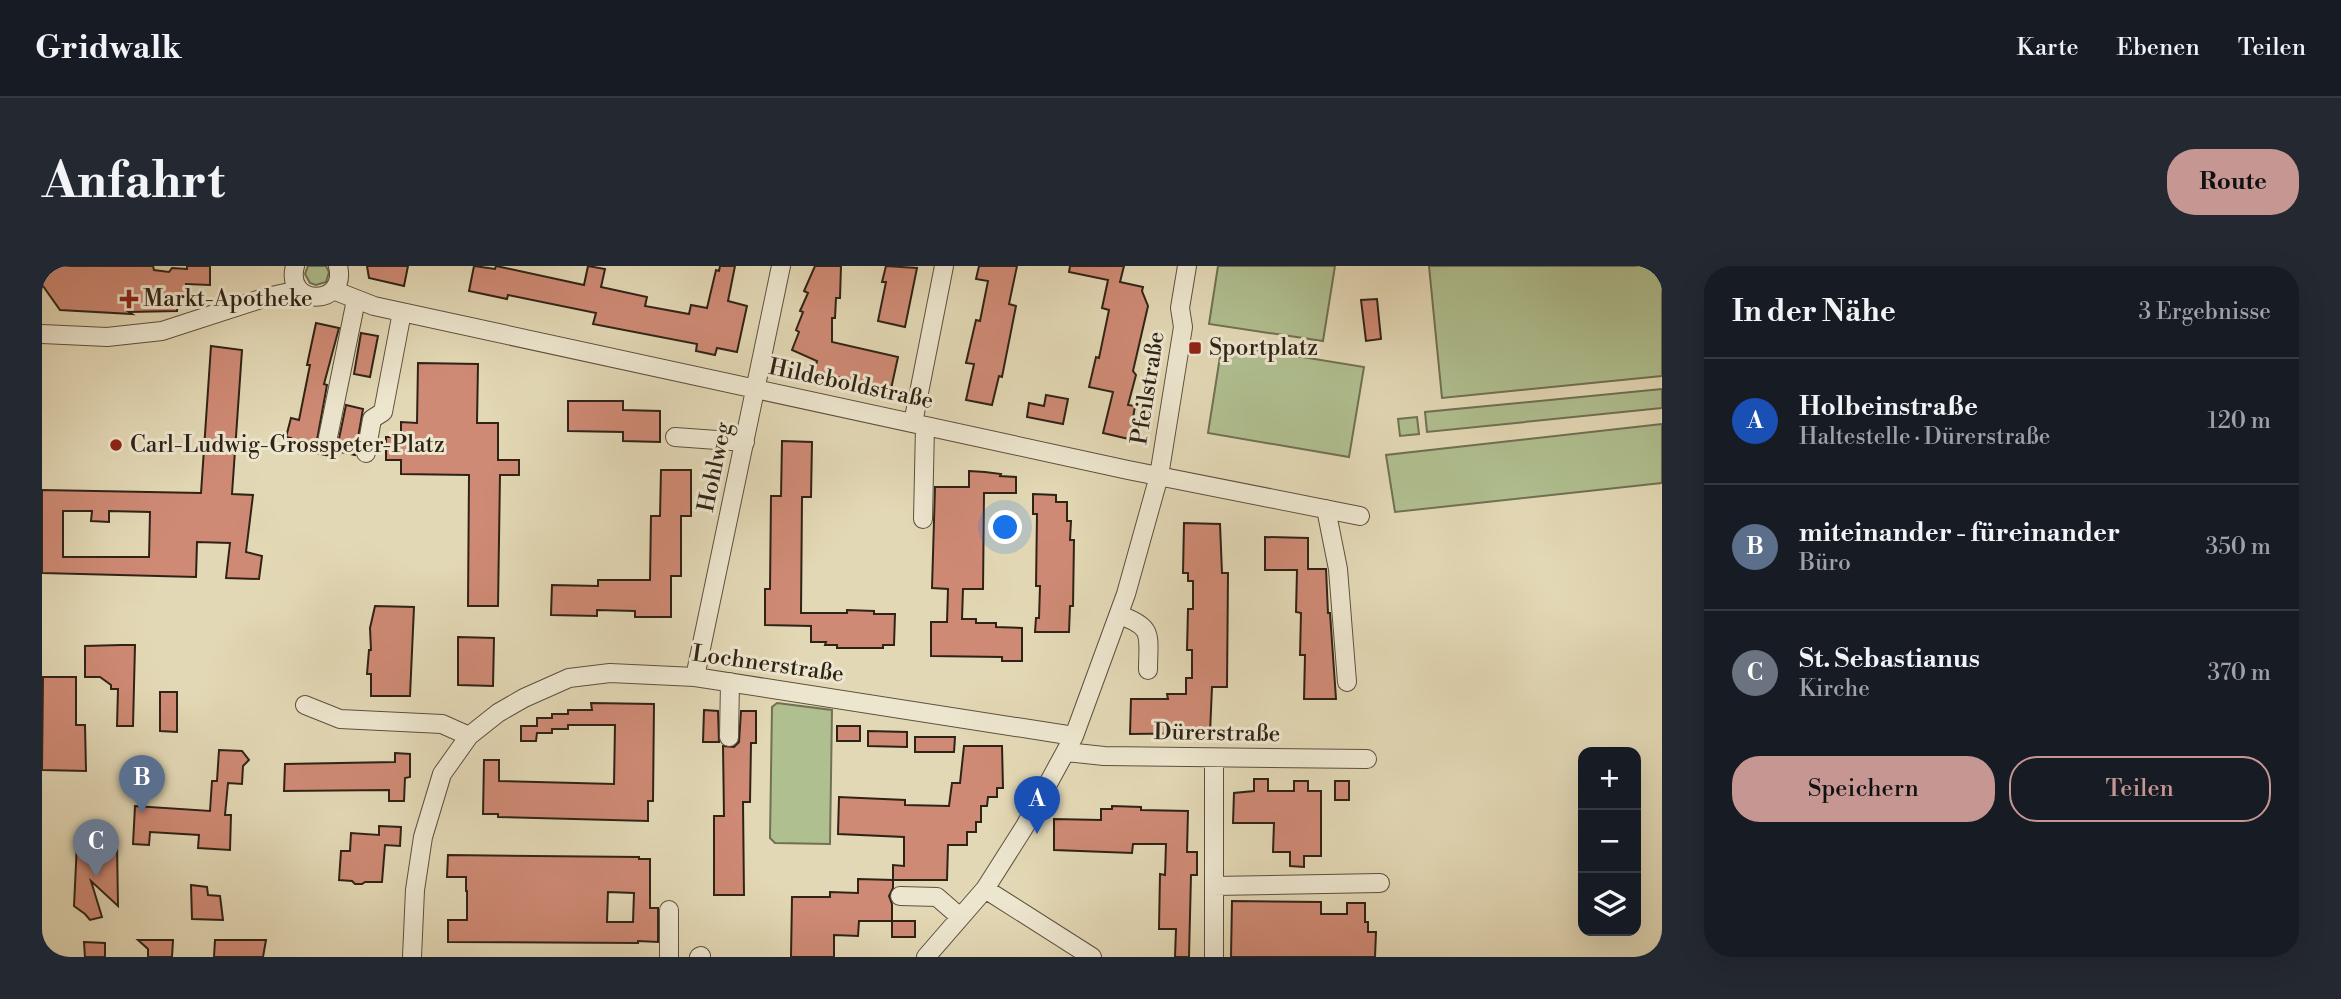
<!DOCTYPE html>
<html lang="de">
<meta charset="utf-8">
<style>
body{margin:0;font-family:"Libre Bodoni",serif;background:#242831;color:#f1f3f6}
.controls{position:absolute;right:21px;bottom:21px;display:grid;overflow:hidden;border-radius:14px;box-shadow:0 7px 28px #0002}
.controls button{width:63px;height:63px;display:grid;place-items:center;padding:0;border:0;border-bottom:2px solid #363941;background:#171b24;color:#f1f3f6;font:35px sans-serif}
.you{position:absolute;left:964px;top:262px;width:24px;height:24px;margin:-18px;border:5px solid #fff;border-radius:50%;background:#1a73e8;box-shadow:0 0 0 10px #1a73e833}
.badge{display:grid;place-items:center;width:46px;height:46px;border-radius:50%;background:#c59692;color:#fff;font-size:23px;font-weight:700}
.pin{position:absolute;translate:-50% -58px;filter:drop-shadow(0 2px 4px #0008)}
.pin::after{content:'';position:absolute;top:37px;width:24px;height:21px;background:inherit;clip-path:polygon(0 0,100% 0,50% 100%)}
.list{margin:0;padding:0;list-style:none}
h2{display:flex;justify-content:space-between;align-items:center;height:91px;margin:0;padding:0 28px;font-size:30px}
h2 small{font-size:23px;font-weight:400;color:#9ea1a6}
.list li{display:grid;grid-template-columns:46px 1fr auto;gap:21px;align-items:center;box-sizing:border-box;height:126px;padding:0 28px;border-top:2px solid #363941}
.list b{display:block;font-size:26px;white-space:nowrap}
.list p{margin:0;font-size:23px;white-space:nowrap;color:#9ea1a6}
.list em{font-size:23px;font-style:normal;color:#9ea1a6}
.actions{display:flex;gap:14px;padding:21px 28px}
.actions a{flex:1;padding:16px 0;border:2px solid #c59692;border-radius:28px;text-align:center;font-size:24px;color:#c59692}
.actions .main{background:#c59692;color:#111}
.icon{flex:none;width:38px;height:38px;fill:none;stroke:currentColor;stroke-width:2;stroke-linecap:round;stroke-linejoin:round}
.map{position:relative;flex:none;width:1620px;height:691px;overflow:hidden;border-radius:28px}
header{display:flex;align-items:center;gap:42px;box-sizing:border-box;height:98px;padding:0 35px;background:#171b24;border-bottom:2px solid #363941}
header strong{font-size:33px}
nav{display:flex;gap:38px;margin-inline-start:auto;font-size:24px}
.intro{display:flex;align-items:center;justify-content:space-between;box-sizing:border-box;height:168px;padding:0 42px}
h1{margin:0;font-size:49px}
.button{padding:18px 32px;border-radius:28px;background:#c59692;color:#111;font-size:24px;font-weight:700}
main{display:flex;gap:42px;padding:0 42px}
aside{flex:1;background:#171b24;border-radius:28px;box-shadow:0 7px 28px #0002}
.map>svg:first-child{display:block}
.green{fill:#b0bf90;stroke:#707153;stroke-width:2}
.building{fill:#cf8a75;stroke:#2f2316;stroke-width:2;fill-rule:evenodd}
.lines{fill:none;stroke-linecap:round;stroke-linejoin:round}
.minor-casing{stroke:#5c503e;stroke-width:20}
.minor{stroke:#ede6cf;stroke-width:18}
.poi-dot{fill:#8f2418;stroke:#ede6cf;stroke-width:2.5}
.labels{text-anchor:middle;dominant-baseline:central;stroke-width:6;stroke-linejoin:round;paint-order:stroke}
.poi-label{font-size:23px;fill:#2f2316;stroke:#ede6cf;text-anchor:start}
.street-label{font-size:23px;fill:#2f2316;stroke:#ede6cf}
</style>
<header>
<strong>Gridwalk</strong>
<nav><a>Karte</a><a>Ebenen</a><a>Teilen</a></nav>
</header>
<div class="intro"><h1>Anfahrt</h1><a class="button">Route</a></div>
<main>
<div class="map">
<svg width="1620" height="691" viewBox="0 0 1620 691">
<rect width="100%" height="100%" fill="#e3d8b5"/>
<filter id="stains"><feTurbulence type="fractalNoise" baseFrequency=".00286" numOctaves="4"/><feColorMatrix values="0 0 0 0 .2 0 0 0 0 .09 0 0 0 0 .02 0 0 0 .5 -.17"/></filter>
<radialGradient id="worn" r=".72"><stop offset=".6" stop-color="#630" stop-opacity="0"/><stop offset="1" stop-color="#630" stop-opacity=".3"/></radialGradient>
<path class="green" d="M266 0H284L287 6 284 16 274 19 268 17 263 8Z
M1176 0H1293L1281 75 1167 58Z
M1387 0H1620V110L1400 132Z
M1180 78 1322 101 1307 191 1166 167Z
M1620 123V142L1385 166 1383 146Z
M1375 151 1377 168 1358 170 1356 153Z
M1620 158V217L1353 246 1344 189Z
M735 437 790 444 788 578 733 577 728 572 730 441Z"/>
<path class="building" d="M1 0H111L112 4 127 6 130 2 145 3V0H168V19L144 18V31H136L135 45 87 46 90 48 18 44 1 20Z
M325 0H366L362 20 327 12Z
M432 0 453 3 454 0 542 19 546 0 563 3 559 21 605 31 603 40 647 48 649 39 665 42 674 4 677 5 678 0H693L686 35 705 40 695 86 675 82 673 89 654 85 655 78 551 58 554 47 466 29 465 33 427 25Z
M773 0H799L798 32H794L793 52H790V76L856 91 849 123 772 106 775 95 750 84 757 66 754 64 761 46 758 45 766 27 762 25Z
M844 0 875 2 863 61 836 55 844 16H840Z
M937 0H975L967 38 974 40 960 111 957 110 950 139 924 134 932 98 924 97 934 54 938 55 946 15 934 13Z
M1028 0H1082L1078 16 1101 21 1100 25 1106 40 1091 105 1094 109 1086 139 1093 140 1091 152 1096 153 1091 174 1061 167 1071 126 1047 121 1054 91 1057 92 1067 44 1060 42 1066 14 1027 6Z
M1335 33 1339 73 1324 75 1319 34Z
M274 57 297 62 282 118 285 119 275 174 283 182 294 179 297 173 304 139 321 143 313 189 289 184 288 190 247 181 249 172 244 171 249 152 257 154 268 99H265Z
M319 67 336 70 328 111 312 108Z
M169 80 200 84 190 228 211 229 204 286 220 290 217 313 184 312 188 277 155 276 154 311 0 307V224L159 227ZM21 245H50L49 255 67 256V245L108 246 107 291H21Z
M376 97 436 98 435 157H456V194H477V209H458L456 340H426L427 209 359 208V194H344V171H359V156L375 157Z
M1004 129 1026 133 1021 158 985 151 987 137 1002 140Z
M526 135H581V144L618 145V176L581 175V166L526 165Z
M740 175 770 176 769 231H760L759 347H805V344L832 345V348H853L852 379H841V382H795V379H783L784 376H769V360L723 359V323H728L729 230H739Z
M619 204H649V250H639V310H629V351H593V345L555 344V350L509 349 510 319 556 320V314H608L609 250H618Z
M927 205 943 206 959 208 958 210 974 211V227H942L941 323H921L920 353H934V357H954V361L980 362V395H960V391L889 390V356H905L906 323 890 322 893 221H927Z
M991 228 1014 229V236H1025V255H1029L1028 274H1032L1031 340H1028L1027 366H993L994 352H997L998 320H994L995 248H991Z
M1142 257 1178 258 1180 307H1186L1185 421H1170L1168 467 1088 468 1089 433H1126L1125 428H1144V412H1150V384H1145L1146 343H1151V315H1146V307H1141Z
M1223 271 1266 272V303H1284L1286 347H1288L1294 433H1262L1263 389H1258L1259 347 1254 346 1255 304H1223Z
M333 340 372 341 368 430H329V408H325L327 384H329L328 362Z
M416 371 452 372 451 420 416 419Z
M79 379H93L91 460H75L76 423H69V419L58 411H43V380Z
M1 411H34V459H43L44 505 0 504Z
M118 426H135V466L118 465Z
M549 437 612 438 611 535H606V555L456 551V548H441L442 494H457V515L572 518 573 459H526V463H510V467H495L494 475H479V460H495V452H510V448H526V444H550Z
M662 444 676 445 677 476H661Z
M699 445H714V477H709L708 536H701L702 629H672V550H682L681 480 692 481 697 476Z
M795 460H818V475H795Z
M826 465 865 466V481L826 480Z
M873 471H913L912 486H873Z
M922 480H960L961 522H955V531H946L945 540H939V556H934V566H925V579H906L905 614H851V599L862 600V571L796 568 797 531 863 534V539L907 540 910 517H918Z
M177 484 200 485 207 494 201 500 200 518 186 517 183 549H189L188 584 156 582 157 569 108 566 107 579 91 578 93 540 168 545 170 515H175Z
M353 487 368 488V511L363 512 362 535H347V524L242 525 243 498 353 496Z
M1212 513H1226V525H1252V515H1266V525H1279V590H1262V601L1248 600V586H1231L1232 557H1191L1192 527 1212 525Z
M1293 515H1307V534H1293Z
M1070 540 1099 541V544L1146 545 1145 586H1155V609H1149L1147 691H1133L1134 663H1117L1118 608 1123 609 1124 578H1091L1090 587 1012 584V553L1059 554V543H1070Z
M337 560 359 561 358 580 343 579 340 616H323L320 618H313L310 615 297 614 299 585H308L309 567 337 569Z
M42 571H68L75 578 76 640 49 615 60 651 48 654 43 648 32 640 35 577Z
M406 589 597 591V593H608V642H616V676L596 675V677L406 676V654H425V625H424V611H405ZM566 626 592 627 591 656H565Z
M816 613 851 614V622L847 630 850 638V655H873V671H850V655H817L816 670 792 669V691H749L750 631H788V626L816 627Z
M149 619 165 621 166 629 178 630 181 654 150 653Z
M1190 635 1279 636V648H1305V637H1323V656H1326V666H1334L1333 691H1189Z
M96 674H131L130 691H106V683Z
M173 674H224L221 691H172Z
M42 676 63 677V691H43Z"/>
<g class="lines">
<defs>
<path id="minor" d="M253 0C242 41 306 41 296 0
M291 24 332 40 1086 204 1318 250
M0 68 65 71 120 65 225 31 257 24
M871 157 902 0
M286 171 314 34
M633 171 703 176
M324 187 330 153 341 146 360 46
M1284 243 1296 303 1305 416
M881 253 883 160
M1077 349C1113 361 1106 370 1106 404
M653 411 739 0
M263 439 298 453 400 458 427 470
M687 471 688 416
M1024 486 1062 490 1325 493
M1172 492V691
M1172 620 1338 617
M943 623 1050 691
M858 630 895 631 918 651
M370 691 373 624 381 571 400 508 427 470 456 447 482 432 527 412 568 407 653 411 1032 470
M627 691V644
M657 691 659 690
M884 691 943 623 983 560 1032 470 1084 328 1117 210 1141 61 1138 42 1145 0"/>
</defs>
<use href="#minor" class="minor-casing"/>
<use href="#minor" class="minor"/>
</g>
<g class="poi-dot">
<path d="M83.5 22.5h7v7h7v7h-7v7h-7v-7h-7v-7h7z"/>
<rect x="1146" y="75" width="14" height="14" rx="3.5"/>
<circle cx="74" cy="179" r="7"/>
</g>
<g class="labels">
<g class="poi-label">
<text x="101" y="33">Markt-Apotheke</text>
<text x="1167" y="82">Sportplatz</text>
<text x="88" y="179">Carl-Ludwig-Grosspeter-Platz</text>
</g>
<g class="street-label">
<text transform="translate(809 118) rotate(12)">Hildeboldstraße</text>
<text transform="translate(1106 122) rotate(-81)">Pfeilstraße</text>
<text transform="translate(673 201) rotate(-78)">Hohlweg</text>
<text transform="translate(726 398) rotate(8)">Lochnerstraße</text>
<text transform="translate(1175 467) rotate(1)">Dürerstraße</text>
</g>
</g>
<rect width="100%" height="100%" filter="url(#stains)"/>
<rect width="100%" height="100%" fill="url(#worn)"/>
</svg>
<div class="controls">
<button>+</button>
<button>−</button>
<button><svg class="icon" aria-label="layers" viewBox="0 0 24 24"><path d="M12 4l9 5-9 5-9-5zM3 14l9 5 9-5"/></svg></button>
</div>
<div class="you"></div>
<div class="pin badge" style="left:995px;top:568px;background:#1a4fb4">A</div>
<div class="pin badge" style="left:100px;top:547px;background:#5c6f8a">B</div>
<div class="pin badge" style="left:54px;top:611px;background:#6b7280">C</div>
</div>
<aside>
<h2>In der Nähe<small>3 Ergebnisse</small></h2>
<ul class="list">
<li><span class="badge" style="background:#1a4fb4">A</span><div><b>Holbeinstraße</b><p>Haltestelle · Dürerstraße</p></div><em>120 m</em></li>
<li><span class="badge" style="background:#5c6f8a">B</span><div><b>miteinander - füreinander</b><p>Büro</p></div><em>350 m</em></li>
<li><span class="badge" style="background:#6b7280">C</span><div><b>St. Sebastianus</b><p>Kirche</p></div><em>370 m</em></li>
</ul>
<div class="actions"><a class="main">Speichern</a><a>Teilen</a></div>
</aside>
</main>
